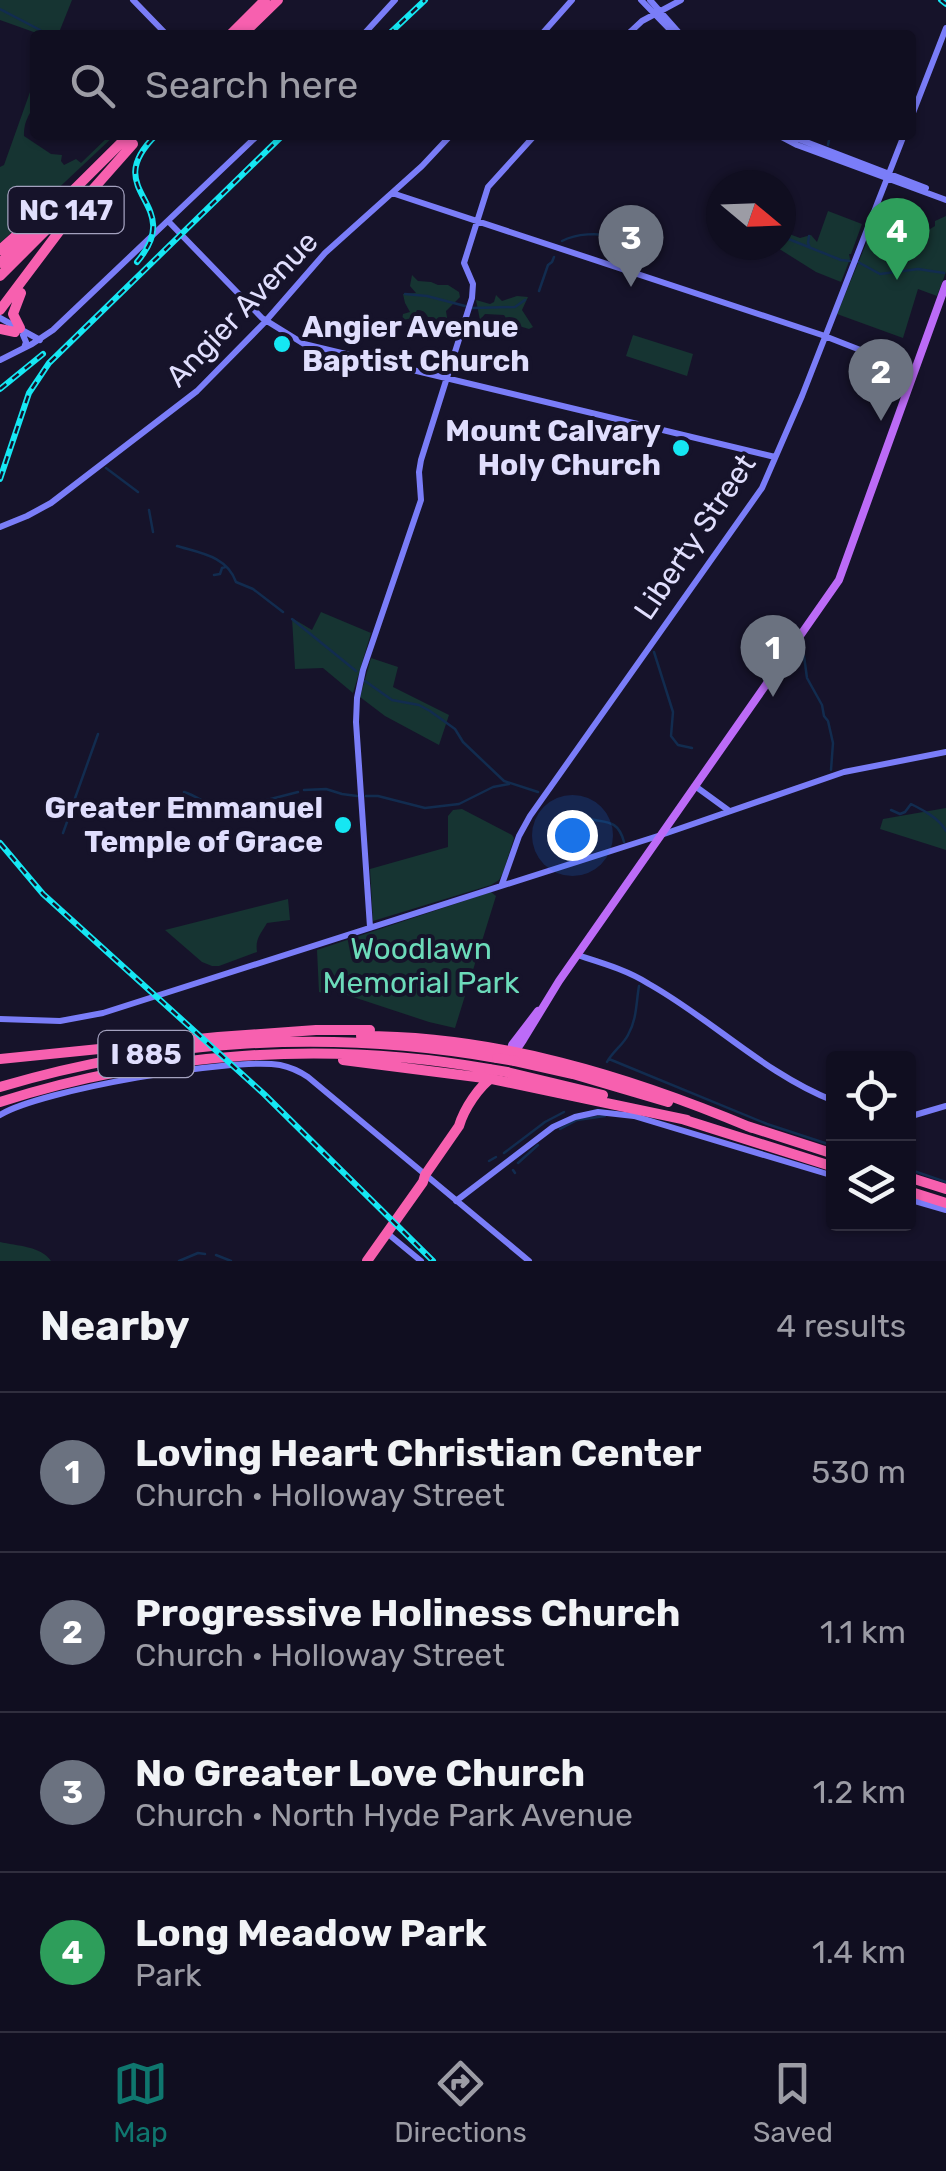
<!DOCTYPE html>
<meta charset="utf-8">
<style>
body{margin:0;font-family:Rubik,sans-serif;background:#191729;color:#f1f3f6}
.controls{position:absolute;right:30px;bottom:30px;display:grid;overflow:hidden;border-radius:10px;box-shadow:0 2px 8px #0004}
.controls button{width:90px;height:90px;display:grid;place-items:center;padding:0;border:0;border-bottom:2px solid #302e3e;background:#100e20;color:#f1f3f6;font:50px sans-serif}
.compass{position:absolute;left:706px;top:170px;width:90px;height:90px;border-radius:50%;background:#100e20;box-shadow:0 2px 8px #0004;rotate:109deg}
.you{position:absolute;left:572px;top:835px;width:35px;height:35px;margin:-25px;border:8px solid #fff;border-radius:50%;background:#1a73e8;box-shadow:0 0 0 15px #1a73e833}
.badge{display:grid;place-items:center;width:65px;height:65px;border-radius:50%;background:#0f766e;color:#fff;font-size:32px;font-weight:700}
.pin{position:absolute;translate:-50% -82px;filter:drop-shadow(0 2px 5px #0008)}
.pin::after{content:'';position:absolute;top:52px;width:35px;height:30px;background:inherit;clip-path:polygon(0 0,100% 0,50% 100%)}
.list{margin:0;padding:0;list-style:none}
h2{display:flex;justify-content:space-between;align-items:center;height:130px;margin:0;padding:0 40px;font-size:42px}
h2 small{font-size:32px;font-weight:400;color:#9c9ca5}
.list li{display:grid;grid-template-columns:65px 1fr auto;gap:30px;align-items:center;box-sizing:border-box;height:160px;padding:0 40px;border-top:2px solid #302e3e}
.list b{display:block;font-size:38px;white-space:nowrap}
.list p{margin:0;font-size:32px;white-space:nowrap;color:#9c9ca5}
.list em{font-size:32px;font-style:normal;color:#9c9ca5}
.icon{flex:none;width:55px;height:55px;fill:none;stroke:currentColor;stroke-width:2;stroke-linecap:round;stroke-linejoin:round}
.map{position:relative;flex:none;width:946px;height:1261px;overflow:hidden}
.search{position:absolute;background:#100e20;box-shadow:0 2px 8px #0004;left:30px;right:30px;top:30px;height:110px;display:flex;align-items:center;gap:25px;box-sizing:border-box;padding:0 35px;border-radius:10px;color:#9c9ca5;font-size:38px}
.sheet{height:770px;background:#100e20}
nav{display:flex;justify-content:space-around;align-items:center;box-sizing:border-box;height:140px;border-top:2px solid #302e3e;background:#100e20;font-size:28px;color:#9c9ca5}
nav a{display:grid;justify-items:center;gap:5px}
nav .on{color:#0f766e}
.map>svg:first-child{display:block}
.green{fill:#163432}
.lines{fill:none;stroke-linecap:round;stroke-linejoin:round}
.stream{stroke:#122c4f;stroke-width:2.5}
.secondary{stroke:#7a7df8;stroke-width:6}
.primary{stroke:#bc6bf7;stroke-width:8}
.highway{stroke:#f760af;stroke-width:10}
.rail-casing{stroke:#15e7f3;stroke-width:6}
.rail{stroke:#16132a;stroke-width:2.5;stroke-dasharray:8;stroke-linecap:butt}
.highway-bridge{stroke:#f760af;stroke-width:10}
.poi-dot{fill:#15e7f3;stroke:#16132a;stroke-width:4}
.labels{text-anchor:middle;dominant-baseline:central;stroke-width:8;stroke-linejoin:round;paint-order:stroke}
.shield{fill:#16132a;stroke:#a3a1be;stroke-width:2.5}
.shield-label{font-size:28px;font-weight:bold;fill:#e0defd}
.street-label{font-size:30px;fill:#e0defd;stroke:#16132a}
.poi-label{font-size:30px;font-weight:bold;fill:#e0defd;stroke:#16132a;text-anchor:end}
.park-label{font-size:30px;fill:#6cdbba;stroke:#16132a}
</style>
<div class="map">
<svg width="946" height="1261" viewBox="0 0 946 1261">
<rect width="100%" height="100%" fill="#16132a"/>
<path class="green" d="M0 0H72L58 35H42L0 20Z
M35 78C35 86 37 97 34 104 29 117 24 120 24 136L51 154 62 155 61 161 64 165 76 159 81 163 110 135H115L0 243V167L4 165Z
M828 211 862 224 851 254H849L850 259 841 282 816 272 773 245H781V231L800 238 811 235 817 242Z
M946 216V272L937 296 918 289 903 338 837 314 875 222 911 237 915 232 922 234 935 226V221Z
M412 275 418 281 431 282 438 285H448L459 292 460 297 446 311 448 324 440 323 436 332C429 324 429 309 417 310L413 318 402 320 403 314 410 312 405 303 403 294 416 293 410 286Z
M496 295 502 301 517 296 528 297 522 310 533 327 529 329 509 323 504 315 485 314 480 320 476 300 490 304 494 302Z
M633 335 693 354 687 376 626 356Z
M321 612 371 633 353 693 323 668 295 669 292 618 312 630Z
M371 658 398 667 393 687 449 715 439 745 385 716 360 697Z
M946 808V850L880 829 883 819Z
M462 809 512 835 514 838 503 873 499 880 491 885 373 921 370 869 448 847V816L453 810Z
M491 892 496 896 455 1028 429 1022 329 989 326 994 319 992 317 950Z
M288 899 290 920 267 923C261 934 255 938 257 952L219 966H212L202 962 165 930Z
M0 1242C17 1246 41 1246 51 1261H0Z"/>
<g class="lines">
<path class="stream" d="M0 9 40 30
M828 145 830 135
M781 236 841 260 850 261
M809 236 808 243 810 248
M562 241C577 233 598 233 614 236
M858 262 880 274 918 269 944 273
M539 291 548 265 552 262 554 257
M405 294 427 296 465 306
M473 308 515 307 525 300
M106 468 138 492
M149 510 153 532
M177 546C200 553 227 556 236 582L253 589 283 612
M214 575 220 574 222 568 225 567
M292 619 356 671
M654 652 673 712 671 736 678 745 692 748
M804 656 807 678 822 705 824 716 828 721 833 743 831 770
M365 681 392 700 419 705 430 711 455 729 463 742 504 781 538 792
M304 790 326 789 342 794 357 796
M184 792C202 797 211 812 232 808
M366 796H378L425 808 459 804 493 787 509 784
M239 808 249 809 259 802 298 792
M891 810 900 814 905 812 911 804C923 810 939 818 946 831
M69 815 98 734
M581 816C601 825 617 815 624 842
M63 833 67 822
M609 1059 767 1124 834 1146
M607 1062C613 1051 623 1045 628 1035 637 1019 636 1003 639 986
M560 1129 577 1120 605 1116
M504 1153 545 1122 564 1112
M489 1161 496 1157
M518 1163 538 1145
M908 1169 946 1182
M513 1170 515 1173
M216 1255 231 1261
M179 1261 198 1253 205 1254"/>
<path class="secondary" d="M133 0 167 35
M641 0 675 35
M650 0 681 35
M363 35 395 0
M541 35 572 0
M627 35 642 21 681 0
M911 118 946 28
M778 135 797 145 946 200
M788 135 926 188
M392 193 822 335 914 371
M169 222 262 318 304 344 775 457
M0 318 40 340
M23 335 26 342 24 348
M0 360 32 344 53 330 258 135
M0 527 27 516 51 503 197 391 264 323 325 253 422 166 451 135
M695 786 728 810
M502 884 519 836 530 816 762 488 802 396 904 135
M370 927 356 722 357 698 363 670 421 500 419 472 421 460 472 298 473 284 464 263 488 187 535 135
M577 955C602 963 627 970 649 984 713 1020 765 1074 834 1101
M0 1019 60 1021 103 1013 661 835 844 772 946 752
M0 1115C40 1090 232 1057 280 1065 290 1067 299 1071 308 1077L529 1261
M908 1117 946 1106
M908 1199 946 1210
M456 1201 553 1127 575 1117 598 1112 634 1116 834 1176
M387 1233 421 1261"/>
<path class="primary" d="M511 1051 517 1049 523 1040 559 981 839 580 946 284
M511 1052 512 1045 538 1011"/>
<path class="highway" d="M230 35 265 0
M242 35 278 0
M0 250 46 209
M0 263 129 135
M0 276 77 199
M0 310 79 205 133 144
M20 328 13 314 21 293
M0 329 15 332
M361 1036C497 1036 628 1076 752 1128
M0 1059 218 1037 316 1030H370
M343 1060 492 1079 687 1120
M515 1061 573 1074 668 1102
M507 1072 603 1095
M0 1087C161 1039 331 1029 497 1058
M0 1102C156 1052 328 1040 489 1069
M682 1119 834 1167
M747 1126 834 1154
M908 1177 946 1189
M908 1191 946 1203
M367 1261 423 1182 425 1175 459 1126C464 1109 479 1086 493 1077"/>
<defs>
<path id="rail" d="M941 0 946 4
M388 35 425 0
M137 262C188 202 97 193 156 135
M0 389 43 354
M0 479 29 393 49 363 283 135
M0 843 43 894 264 1094 433 1261"/>
</defs>
<use href="#rail" class="rail-casing"/>
<use href="#rail" class="rail"/>
<path class="highway-bridge" d="M497 1058 515 1061
M489 1069 507 1072"/>
</g>
<g class="poi-dot">
<circle cx="282" cy="344" r="10"/>
<circle cx="681" cy="448" r="10"/>
<circle cx="343" cy="825" r="10"/>
</g>
<g class="labels">
<g class="shield">
<rect x="8.5" y="187" width="115" height="46" rx="8"/>
<rect x="98.5" y="1031" width="95" height="46" rx="8"/>
</g>
<g class="shield-label">
<text x="66" y="210">NC 147</text>
<text x="146" y="1054">I 885</text>
</g>
<g class="street-label">
<text transform="translate(242 309) rotate(-46)">Angier Avenue</text>
<text transform="translate(695 537) rotate(-56)">Liberty Street</text>
</g>
<g class="poi-label">
<text x="302" y="327" text-anchor="start">Angier Avenue<tspan x="302" dy="34">Baptist Church</tspan></text>
<text x="661" y="431">Mount Calvary<tspan x="661" dy="34">Holy Church</tspan></text>
<text x="323" y="808">Greater Emmanuel<tspan x="323" dy="34">Temple of Grace</tspan></text>
</g>
<g class="park-label">
<text x="421" y="949">Woodlawn<tspan x="421" dy="34">Memorial Park</tspan></text>
</g>
</g>
</svg>
<div class="controls">
<button><svg class="icon" aria-label="locate" viewBox="0 0 24 24"><circle cx="12" cy="12" r="6"/><path d="M12 2v4M12 18v4M2 12h4M18 12h4"/></svg></button>
<button><svg class="icon" aria-label="layers" viewBox="0 0 24 24"><path d="M12 4l9 5-9 5-9-5zM3 14l9 5 9-5"/></svg></button>
</div>
<svg class="compass" viewBox="-18 -18 36 36"><path d="M0-13l5 13h-10z" fill="#e53935"/><path d="M0 13l5-13h-10z" fill="#9c9ca5"/></svg>
<div class="you"></div>
<div class="pin badge" style="left:773px;top:697px;background:#6b7280">1</div>
<div class="pin badge" style="left:881px;top:421px;background:#6b7280">2</div>
<div class="pin badge" style="left:631px;top:287px;background:#6b7280">3</div>
<div class="pin badge" style="left:897px;top:280px;background:#2e9e5b">4</div>
<div class="search"><svg class="icon" aria-label="search" viewBox="0 0 24 24"><circle cx="10" cy="10" r="6"/><path d="M15 15l6 6"/></svg>Search here</div>
</div>
<section class="sheet">
<h2>Nearby<small>4 results</small></h2>
<ul class="list">
<li><span class="badge" style="background:#6b7280">1</span><div><b>Loving Heart Christian Center</b><p>Church · Holloway Street</p></div><em>530 m</em></li>
<li><span class="badge" style="background:#6b7280">2</span><div><b>Progressive Holiness Church</b><p>Church · Holloway Street</p></div><em>1.1 km</em></li>
<li><span class="badge" style="background:#6b7280">3</span><div><b>No Greater Love Church</b><p>Church · North Hyde Park Avenue</p></div><em>1.2 km</em></li>
<li><span class="badge" style="background:#2e9e5b">4</span><div><b>Long Meadow Park</b><p>Park</p></div><em>1.4 km</em></li>
</ul>
</section>
<nav>
<a class="on"><svg class="icon" aria-label="map" viewBox="0 0 24 24"><path d="M3 6l6-2 6 2 6-2v14l-6 2-6-2-6 2zM9 4v14M15 6v14"/></svg>Map</a>
<a><svg class="icon" aria-label="directions" viewBox="0 0 24 24"><path d="M12 3l9 9-9 9-9-9zM9 14v-3h6M13 9l2 2-2 2"/></svg>Directions</a>
<a><svg class="icon" aria-label="saved" viewBox="0 0 24 24"><path d="M7 4h10v16l-5-4-5 4z"/></svg>Saved</a>
</nav>
